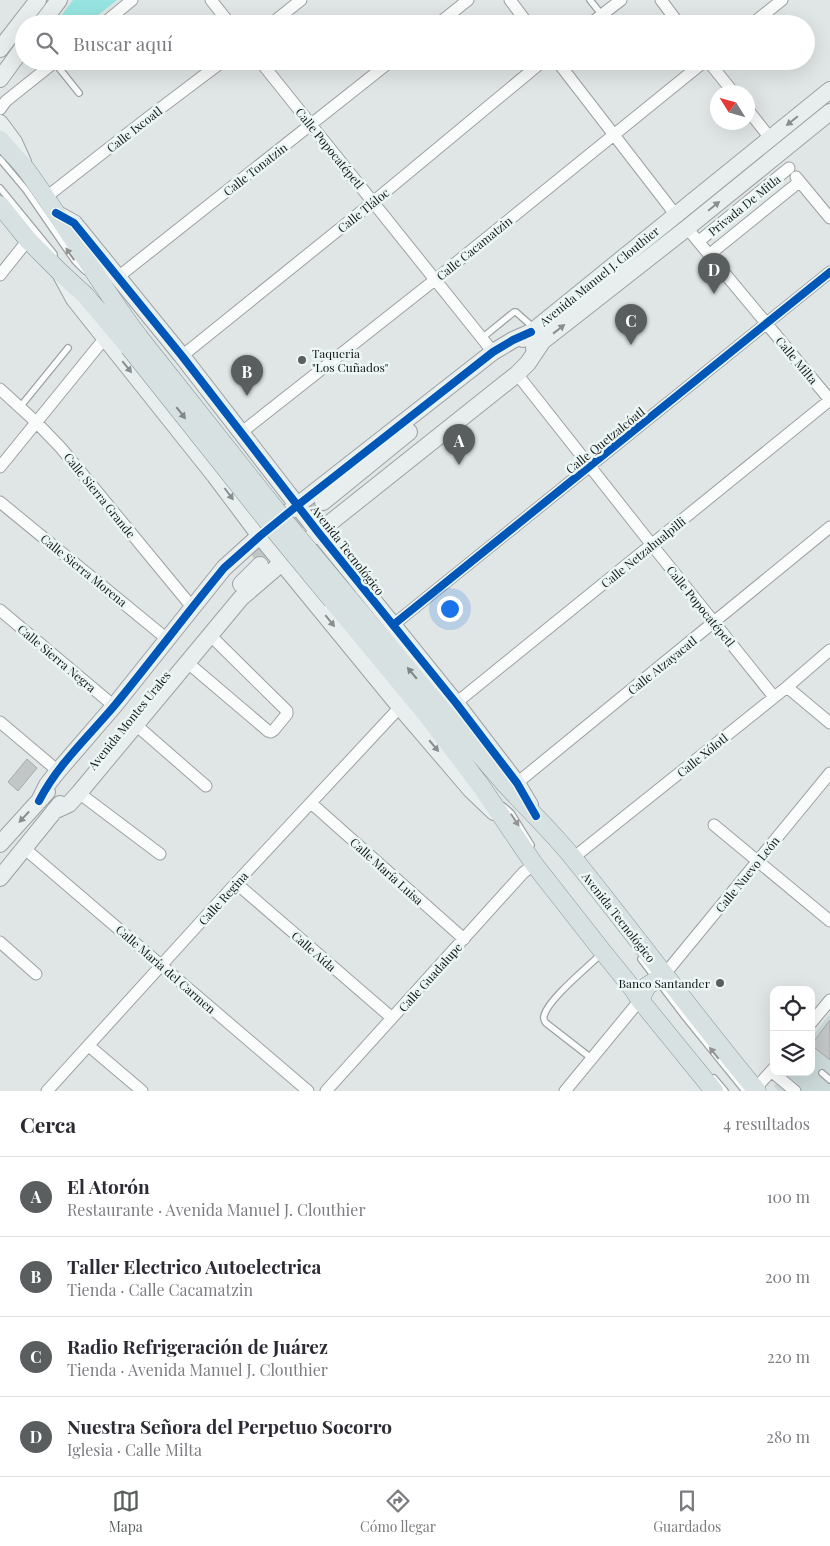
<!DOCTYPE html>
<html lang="es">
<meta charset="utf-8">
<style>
body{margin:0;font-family:"Playfair Display",serif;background:#f7f7f7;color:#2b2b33}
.controls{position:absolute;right:15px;bottom:15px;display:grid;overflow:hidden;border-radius:10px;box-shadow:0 5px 20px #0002}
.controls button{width:45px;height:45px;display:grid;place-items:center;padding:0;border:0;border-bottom:1px solid #e1e1e2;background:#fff;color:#2b2b33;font:25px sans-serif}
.compass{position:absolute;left:710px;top:85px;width:45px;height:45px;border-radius:50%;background:#fff;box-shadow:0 5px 20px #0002;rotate:307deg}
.you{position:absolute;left:449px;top:608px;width:18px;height:18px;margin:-12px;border:4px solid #fff;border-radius:50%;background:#1a73e8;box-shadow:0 0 0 8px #1a73e833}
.badge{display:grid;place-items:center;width:32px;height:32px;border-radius:50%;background:#5a5e5e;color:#fff;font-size:16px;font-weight:700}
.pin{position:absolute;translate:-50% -41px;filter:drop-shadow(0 1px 2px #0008)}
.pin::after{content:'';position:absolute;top:26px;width:18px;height:15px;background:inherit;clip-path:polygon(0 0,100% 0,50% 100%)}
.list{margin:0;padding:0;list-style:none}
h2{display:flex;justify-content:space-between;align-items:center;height:65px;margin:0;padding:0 20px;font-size:21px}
h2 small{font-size:16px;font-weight:400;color:#7c7c81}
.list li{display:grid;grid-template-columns:32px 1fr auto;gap:15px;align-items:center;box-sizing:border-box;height:80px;padding:0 20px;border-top:1px solid #e1e1e2}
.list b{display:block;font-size:19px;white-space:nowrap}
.list p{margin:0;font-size:16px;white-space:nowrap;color:#7c7c81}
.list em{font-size:16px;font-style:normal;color:#7c7c81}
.icon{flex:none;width:28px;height:28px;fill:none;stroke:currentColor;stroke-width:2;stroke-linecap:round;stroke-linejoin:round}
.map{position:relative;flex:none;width:830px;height:1091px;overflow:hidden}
.search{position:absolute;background:#fff;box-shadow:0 5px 20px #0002;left:15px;right:15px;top:15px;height:55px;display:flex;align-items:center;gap:12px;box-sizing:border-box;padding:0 18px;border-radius:28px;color:#7c7c81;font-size:19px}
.sheet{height:385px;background:#fff}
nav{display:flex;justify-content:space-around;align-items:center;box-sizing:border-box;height:70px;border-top:1px solid #e1e1e2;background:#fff;font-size:14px;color:#7c7c81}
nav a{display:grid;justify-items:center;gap:2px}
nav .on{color:#5a5e5e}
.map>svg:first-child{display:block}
.built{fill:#cbd9d8}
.green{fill:#96e4e1}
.building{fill:#c2c6c6;stroke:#a5aaa9}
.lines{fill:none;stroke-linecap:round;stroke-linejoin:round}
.secondary-tunnel{stroke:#c1c6c6;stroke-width:16;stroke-dasharray:16 8;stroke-linecap:butt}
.lane-casing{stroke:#9da1a1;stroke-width:8}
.street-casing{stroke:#9da1a1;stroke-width:13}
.secondary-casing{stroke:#9da1a1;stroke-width:18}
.primary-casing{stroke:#859998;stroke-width:19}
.lane{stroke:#fafbfb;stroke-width:5.5}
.street{stroke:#fafbfb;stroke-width:11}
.secondary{stroke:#e8eeee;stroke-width:16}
.primary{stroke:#d7e1e1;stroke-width:18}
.primary-bridge-casing{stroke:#859998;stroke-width:19;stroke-linecap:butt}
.primary-bridge{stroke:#d7e1e1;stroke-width:18}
.cycleway-casing{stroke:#ebf6f5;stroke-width:11}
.cycleway{stroke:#0057b8;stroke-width:8}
.oneway{fill:#888d8d}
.oneway2{fill:#929494}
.oneway3{fill:#7e8686}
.poi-dot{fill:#5a5e5e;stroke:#ebf6f5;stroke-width:2}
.labels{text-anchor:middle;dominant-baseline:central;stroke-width:5;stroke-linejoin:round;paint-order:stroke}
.street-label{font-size:12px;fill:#121616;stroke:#ebf6f5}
.poi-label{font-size:12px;fill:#121616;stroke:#ebf6f5;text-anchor:start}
</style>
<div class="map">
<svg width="830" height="1091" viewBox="0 0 830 1091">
<rect width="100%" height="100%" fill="#e0e5e5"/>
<path class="built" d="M830 1014V1091H778L774 1086 785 1072H811V1038Z"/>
<path class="green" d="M73 0H117L87 24H55Z"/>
<path class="building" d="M27 759 37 768 18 791 8 782Z
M830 1020V1060L811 1045Z"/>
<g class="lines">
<path class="secondary-tunnel" d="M253 557 323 502"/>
<defs>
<path id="lane" d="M590 0 602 15
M55 63 79 93
M0 159 26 190 75 261 85 271
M0 188 54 254V257
M482 338 514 312H516L534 328
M20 407 68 348
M503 806 511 813 531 845
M641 959 685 1017 745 1091
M591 1058 546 1023C544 1020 543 1019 544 1016 548 999 588 967 601 954
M822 1073 830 1080
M714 1078 725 1091"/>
<path id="street" d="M211 0 230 24
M510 0 528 24
M661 0 679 24
M103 24 132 0
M271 24 301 0
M438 24 468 0
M590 24 621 0
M752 24 782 0
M260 61 493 352
M557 61 675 214
M708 61 733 92
M0 109 6 101 56 61
M748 110 770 138
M796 177 830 218
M45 198 141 123 223 61
M687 228 830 400
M699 241 789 168
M710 254 799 182
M0 275 28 240
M118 277 391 61
M182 356 373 202 543 61
M517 374 652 545 774 697
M0 389 36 422 61 448 192 607
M242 432 436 279 705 61
M0 467 104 339
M0 502 167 639
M0 610 114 706
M393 625 830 272
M188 663 268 731 271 732 274 730 287 714V711L210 635
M787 687 830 723
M456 703 830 400
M0 722 58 771
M136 725 206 786
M517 783 830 527
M79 793 160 854
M311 803 464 939
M714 825 830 921
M24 848 308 1091
M573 858 787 687 830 650
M236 883 392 1018
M0 942 36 974
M664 975 830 773
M811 1023 830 1000
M89 1046 142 1091
M771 1071 795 1091
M755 1089 774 1068
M47 1091 236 883 400 707
M326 1091 523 873 534 864
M565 1091 640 1000"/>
<path id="secondary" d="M41 24 59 0
M0 49 38 0
M0 79 24 46
M0 123 14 142 23 162
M56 213 74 223 182 356 318 532 456 703 517 783 530 805
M61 275 74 299 215 476 260 536 400 707 471 790 494 812
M523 339 830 90
M534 348 687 228 830 112
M323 502 409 432
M290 511 493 352 513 340 531 332
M311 538 517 374 528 363 542 342
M241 584 260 565
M39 801 47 785 58 771 114 706 224 568 267 529
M54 811 69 804 79 793 241 598 291 555
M0 844 47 792
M0 878 60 804"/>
<path id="primary" d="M0 140C9 151 20 161 28 172 67 226 99 284 139 337
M0 205 28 240 59 271 86 296 129 347
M342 590C396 655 450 720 505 784 528 809 553 833 574 859 636 936 694 1015 757 1091
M332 600 428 716 481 786 534 864 603 952 633 989 640 1000 714 1091
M640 1000 647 986 664 975"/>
</defs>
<use href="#lane" class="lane-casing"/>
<use href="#street" class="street-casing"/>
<use href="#secondary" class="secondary-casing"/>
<use href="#primary" class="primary-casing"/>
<use href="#lane" class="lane"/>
<use href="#street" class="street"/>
<use href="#secondary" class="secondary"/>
<use href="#primary" class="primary"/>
<defs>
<path id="primary-bridge" d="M139 337 287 524 342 590
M129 347 276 532 332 600"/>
</defs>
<use href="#primary-bridge" class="primary-bridge-casing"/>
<use href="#primary-bridge" class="primary-bridge"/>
<defs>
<path id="cycleway" d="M56 213 74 223 182 356 318 532 456 703 517 783 536 816
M393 625 830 272
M39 801C58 764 89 736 115 705 152 660 187 613 224 568L260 536 298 505 493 352 513 340 531 332"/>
</defs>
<use href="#cycleway" class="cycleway-casing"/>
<use href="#cycleway" class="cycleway"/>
</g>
<defs><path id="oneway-solid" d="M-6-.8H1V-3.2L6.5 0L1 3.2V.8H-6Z" transform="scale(1.25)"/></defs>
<g class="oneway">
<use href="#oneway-solid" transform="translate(792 121) rotate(141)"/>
<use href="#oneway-solid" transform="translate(714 206) rotate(-39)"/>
<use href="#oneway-solid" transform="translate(559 329) rotate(-38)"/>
<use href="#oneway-solid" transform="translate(127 367) rotate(51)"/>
<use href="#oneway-solid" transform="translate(229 494) rotate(53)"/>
<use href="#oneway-solid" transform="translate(330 621) rotate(51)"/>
<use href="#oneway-solid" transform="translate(434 746) rotate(50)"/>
<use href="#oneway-solid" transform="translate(24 817) rotate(133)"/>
</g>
<g class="oneway2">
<use href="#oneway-solid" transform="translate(70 254) rotate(-125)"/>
<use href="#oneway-solid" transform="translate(515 820) rotate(57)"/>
<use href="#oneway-solid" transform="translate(714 1053) rotate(-129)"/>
</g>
<g class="oneway3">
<use href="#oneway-solid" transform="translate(181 413) rotate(52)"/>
<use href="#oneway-solid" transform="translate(412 673) rotate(-130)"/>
</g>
<g class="poi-dot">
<circle cx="302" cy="360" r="5"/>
<circle cx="720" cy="983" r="5"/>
</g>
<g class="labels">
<g class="street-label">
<text transform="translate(134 129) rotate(-38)">Calle Ixcoatl</text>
<text transform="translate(330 148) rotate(51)">Calle Popocatépetl</text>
<text transform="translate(255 169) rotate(-38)">Calle Tonatzin</text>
<text transform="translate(744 205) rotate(-39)">Privada De Mitla</text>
<text transform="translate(363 210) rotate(-39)">Calle Tláloc</text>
<text transform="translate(474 248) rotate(-39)">Calle Cacamatzin</text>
<text transform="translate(599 276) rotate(-39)">Avenida Manuel J. Clouthier</text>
<text transform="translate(797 360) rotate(50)">Calle Milta</text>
<text transform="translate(605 440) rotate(-39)">Calle Quetzalcóatl</text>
<text transform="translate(100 495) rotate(51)">Calle Sierra Grande</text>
<text transform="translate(348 550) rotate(52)">Avenida Tecnológico</text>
<text transform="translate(643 552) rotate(-39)">Calle Netzahualpilli</text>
<text transform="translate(84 570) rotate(39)">Calle Sierra Morena</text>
<text transform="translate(701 606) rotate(51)">Calle Popocatépetl</text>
<text transform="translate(57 658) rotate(40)">Calle Sierra Negra</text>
<text transform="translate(662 665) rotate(-39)">Calle Atzayacatl</text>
<text transform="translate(129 720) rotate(-51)">Avenida Montes Urales</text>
<text transform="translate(702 755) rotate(-39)">Calle Xólotl</text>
<text transform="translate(387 871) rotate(42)">Calle María Luisa</text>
<text transform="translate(747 874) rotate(-51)">Calle Nuevo León</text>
<text transform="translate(223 898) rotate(-48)">Calle Regina</text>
<text transform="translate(619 917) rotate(52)">Avenida Tecnológico</text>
<text transform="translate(314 951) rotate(41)">Calle Aída</text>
<text transform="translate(166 969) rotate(41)">Calle María del Carmen</text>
<text transform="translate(430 977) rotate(-48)">Calle Guadalupe</text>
</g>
<g class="poi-label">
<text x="312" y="353">Taqueria<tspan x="312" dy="14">"Los Cuñados"</tspan></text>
<text x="710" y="983" text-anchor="end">Banco Santander</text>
</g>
</g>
</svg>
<div class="controls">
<button><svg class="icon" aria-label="locate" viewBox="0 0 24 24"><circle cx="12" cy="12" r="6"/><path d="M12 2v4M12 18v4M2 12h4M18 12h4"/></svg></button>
<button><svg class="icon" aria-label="layers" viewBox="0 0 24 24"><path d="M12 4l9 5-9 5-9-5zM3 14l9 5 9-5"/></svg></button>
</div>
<svg class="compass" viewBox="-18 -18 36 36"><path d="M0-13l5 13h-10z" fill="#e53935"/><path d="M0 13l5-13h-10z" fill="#7c7c81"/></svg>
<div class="you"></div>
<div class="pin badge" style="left:459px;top:465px">A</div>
<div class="pin badge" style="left:247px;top:396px">B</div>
<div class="pin badge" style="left:631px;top:345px">C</div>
<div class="pin badge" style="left:714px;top:294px">D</div>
<div class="search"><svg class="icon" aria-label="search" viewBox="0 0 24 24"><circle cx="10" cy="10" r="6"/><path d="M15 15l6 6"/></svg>Buscar aquí</div>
</div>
<section class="sheet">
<h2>Cerca<small>4 resultados</small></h2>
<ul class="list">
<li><span class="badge">A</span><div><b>El Atorón</b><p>Restaurante · Avenida Manuel J. Clouthier</p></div><em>100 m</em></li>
<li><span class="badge">B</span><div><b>Taller Electrico Autoelectrica</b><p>Tienda · Calle Cacamatzin</p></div><em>200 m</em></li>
<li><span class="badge">C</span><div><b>Radio Refrigeración de Juárez</b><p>Tienda · Avenida Manuel J. Clouthier</p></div><em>220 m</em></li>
<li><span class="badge">D</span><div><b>Nuestra Señora del Perpetuo Socorro</b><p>Iglesia · Calle Milta</p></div><em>280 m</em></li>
</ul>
</section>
<nav>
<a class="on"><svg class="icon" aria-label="map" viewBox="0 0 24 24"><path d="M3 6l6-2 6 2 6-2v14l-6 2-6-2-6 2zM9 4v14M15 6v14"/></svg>Mapa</a>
<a><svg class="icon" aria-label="directions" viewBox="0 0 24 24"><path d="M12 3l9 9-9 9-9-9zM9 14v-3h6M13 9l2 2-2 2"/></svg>Cómo llegar</a>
<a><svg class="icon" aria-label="saved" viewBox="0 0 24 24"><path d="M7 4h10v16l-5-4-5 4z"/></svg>Guardados</a>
</nav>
